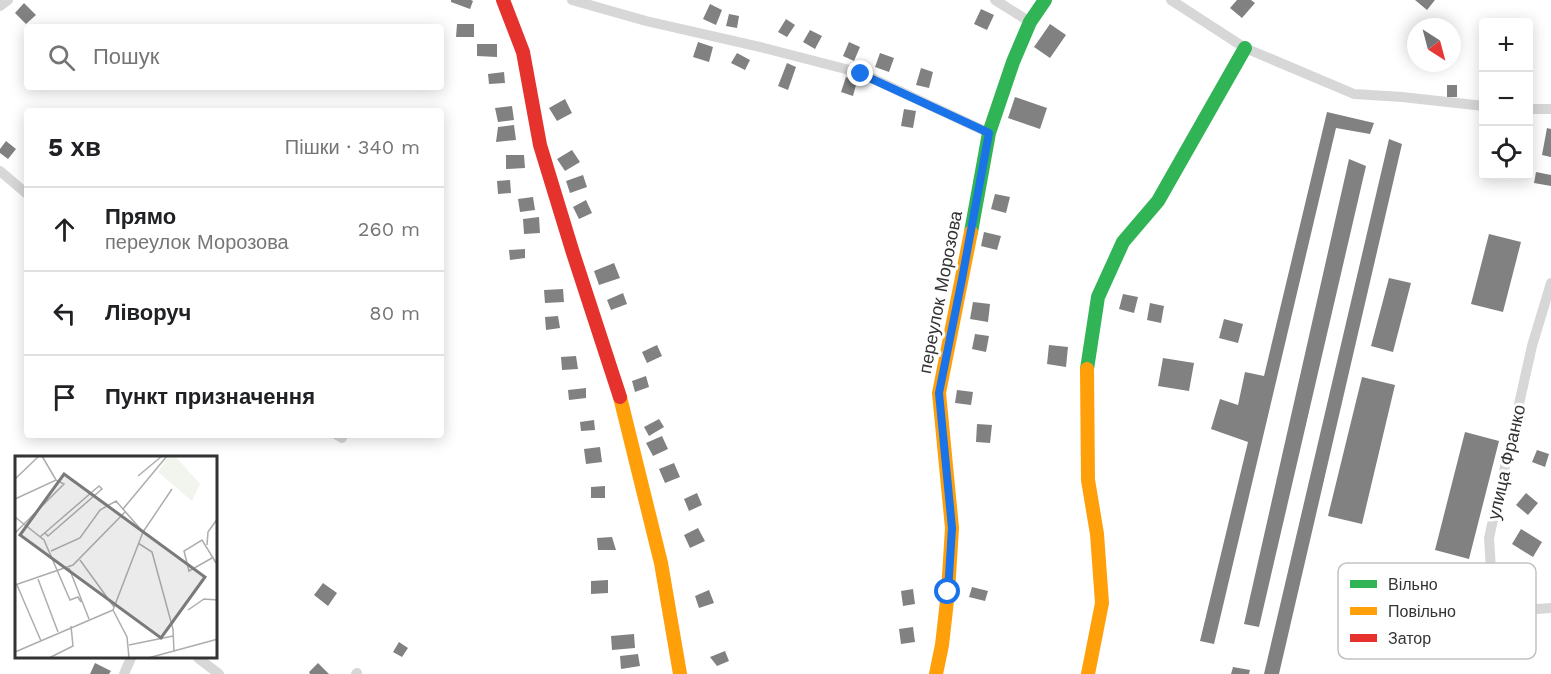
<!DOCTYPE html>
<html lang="uk">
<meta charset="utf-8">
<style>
body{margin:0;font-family:"Work Sans",sans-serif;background:#f2f2f2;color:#202124}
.controls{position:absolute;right:18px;top:18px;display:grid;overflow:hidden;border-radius:6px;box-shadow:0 3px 15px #0003}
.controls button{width:54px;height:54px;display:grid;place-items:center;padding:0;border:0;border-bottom:2px solid #e0e0e0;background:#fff;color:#202124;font:30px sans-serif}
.compass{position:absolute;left:1407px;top:18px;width:54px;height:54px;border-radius:50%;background:#fff;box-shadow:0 3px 15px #0003;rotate:144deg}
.stop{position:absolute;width:18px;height:18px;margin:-14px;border:4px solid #1a73e8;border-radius:50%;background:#fff}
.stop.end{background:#1a73e8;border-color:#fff;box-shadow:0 2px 6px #0008}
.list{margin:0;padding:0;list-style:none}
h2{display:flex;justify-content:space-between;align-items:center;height:78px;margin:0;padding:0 24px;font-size:26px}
h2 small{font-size:20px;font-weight:400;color:#757577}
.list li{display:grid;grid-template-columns:39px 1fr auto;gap:18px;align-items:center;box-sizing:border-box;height:84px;padding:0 24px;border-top:2px solid #e0e0e0}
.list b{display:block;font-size:22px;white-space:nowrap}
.list p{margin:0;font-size:20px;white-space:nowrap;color:#757577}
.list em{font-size:20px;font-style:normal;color:#757577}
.icon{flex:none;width:33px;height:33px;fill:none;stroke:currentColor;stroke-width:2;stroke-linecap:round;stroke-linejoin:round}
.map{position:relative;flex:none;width:1551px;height:674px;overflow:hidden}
.search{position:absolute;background:#fff;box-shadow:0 3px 15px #0003;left:24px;top:24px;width:420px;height:66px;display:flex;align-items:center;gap:15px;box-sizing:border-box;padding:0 21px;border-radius:6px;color:#757577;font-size:22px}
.panel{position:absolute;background:#fff;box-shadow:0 3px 15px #0003;left:24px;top:108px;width:420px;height:330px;border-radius:6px}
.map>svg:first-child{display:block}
.building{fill:#818181}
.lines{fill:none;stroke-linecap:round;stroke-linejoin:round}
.street{stroke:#d7d7d7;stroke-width:10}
.fast{stroke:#30b455;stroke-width:14}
.slow{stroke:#ff9f0a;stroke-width:14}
.jam{stroke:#e5322d;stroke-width:14}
.route{stroke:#1a73e8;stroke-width:8}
.labels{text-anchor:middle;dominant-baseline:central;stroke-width:6;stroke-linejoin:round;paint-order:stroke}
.street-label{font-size:18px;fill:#333;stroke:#fff}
.inset-road{fill:none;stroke:#adadad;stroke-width:1.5}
.view{fill:#7a7a7a;fill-opacity:0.15;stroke:#7a7a7a;stroke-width:3}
.inset-edge{fill:none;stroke:#333;stroke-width:3}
.key{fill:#fff;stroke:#c2c2c2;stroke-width:1.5}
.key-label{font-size:16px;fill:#333}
</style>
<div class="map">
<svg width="1551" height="674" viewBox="0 0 1551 674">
<rect width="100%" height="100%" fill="#fff"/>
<path class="building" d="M451 0H471L473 1 470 9 451 2Z
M1237 0H1251L1255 3 1242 18 1230 8Z
M1415 0H1435L1427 10Z
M24 3 36 15 26 24 15 13Z
M710 4 722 10 716 25 703 19Z
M981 9 994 15 987 30 974 24Z
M729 14 739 16 737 28 726 26Z
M786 19 795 25 787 37 778 32Z
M457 24H474V37H456Z
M1050 24 1066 35 1050 58 1034 47Z
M810 30 822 36 815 49 803 42Z
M698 42 713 47 709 62 693 57Z
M849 42 860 47 854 61 843 56Z
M477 44H497V57L477 56Z
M737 53 750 60 745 70 731 63Z
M880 53 894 58 889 72 875 67Z
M787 63 796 67 788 90 778 86Z
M921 68 933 72 929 88 916 85Z
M504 72 505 83 489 84 488 74Z
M846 77 857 81 853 96 841 92Z
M1447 85H1457V97H1447Z
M1015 97 1047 108 1040 129 1008 118Z
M565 99 572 113 557 121 549 108Z
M512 106 514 120 498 122 495 108Z
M904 109 916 111 913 128 901 126Z
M1327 112 1374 123 1370 134 1336 128 1214 644 1200 641 1248 442 1211 429 1220 399 1238 405 1245 372 1264 376Z
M514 125 516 140 496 142 498 127Z
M1547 128 1551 129V157L1542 155Z
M1389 139 1402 144 1279 674H1264Z
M6 141 16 149 8 159 0 153V149Z
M572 150 580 162 565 171 557 159Z
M506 155H524L525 168 506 169Z
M1349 159 1366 166 1259 627 1244 624Z
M1536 172 1551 175V186L1534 183Z
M583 175 587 187 570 193 566 181Z
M510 180 511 193 498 194 497 181Z
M995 194 1010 197 1006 213 991 209Z
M533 197 535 210 520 212 518 199Z
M586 200 592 213 579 219 573 207Z
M539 217 540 233 524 234 523 219Z
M984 232 1001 236 997 250 981 246Z
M1489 234 1521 242 1503 312 1471 304Z
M525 249V258L510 260 509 250Z
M614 263 620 278 599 285 594 271Z
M1389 278 1411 283 1393 352 1371 346Z
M563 289 564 302 545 303 544 290Z
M623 293 627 304 611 310 607 300Z
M1123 294 1138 297 1134 313 1119 309Z
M973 302 990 304 988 322 970 319Z
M1150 303 1164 306 1161 323 1147 320Z
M558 316 560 328 546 330 545 317Z
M1224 319 1243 324 1238 343 1219 338Z
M975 334 989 336 986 352 972 349Z
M657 345 662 356 647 363 642 352Z
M1049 345 1068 347 1066 367 1047 364Z
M576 356 578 369 562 370 561 357Z
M1163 358 1194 363 1189 391 1158 386Z
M646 376 649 387 635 392 632 381Z
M1362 377 1395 385 1362 524 1328 516Z
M586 388V398L569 400 568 390Z
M957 390 973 392 971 405 955 403Z
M659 419 664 427 649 436 644 427Z
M594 420 595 430 581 431 580 422Z
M977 424 992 425 990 443 976 442Z
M1465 432 1499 441 1469 559 1435 550Z
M662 436 668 449 653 456 646 443Z
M600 447 602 462 586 464 584 449Z
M1537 450 1549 454 1545 467 1532 462Z
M674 463 680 477 665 483 659 469Z
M605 486V498H591V487Z
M697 493 702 505 689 511 684 499Z
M1526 493 1538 503 1528 515 1516 505Z
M698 528 705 541 690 548 684 535Z
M1521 529 1542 542 1533 557 1512 544Z
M612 537 616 550H598L597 538Z
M608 580V593L591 594V581Z
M323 583 337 593 328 606 314 595Z
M972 587 988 591 985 601 969 597Z
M913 589 915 604 903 606 901 591Z
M709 590 714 603 699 608 695 596Z
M913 627 915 642 901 644 899 629Z
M634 634 635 648 612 650 611 636Z
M399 642 408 648 402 657 393 652Z
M725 651 729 661 717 666 710 657Z
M638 654 640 666 621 669 620 656Z
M95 663 111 671 109 674H90Z
M318 663 329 674H310L309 672Z
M1233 667 1250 670 1249 674H1231Z"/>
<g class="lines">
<path class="street" d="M572 0 646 21 764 48 861 73 989 133
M995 0 1030 22
M1171 0 1245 48 1354 94 1402 97 1484 106
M0 6 8 0
M1528 109H1551
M0 171 27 194
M1551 283 1532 346 1489 538 1492 585 1502 605 1538 609 1551 608
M337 435 342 438
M198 658 219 674
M124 674 131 658
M356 674 357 673"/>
<path class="fast" d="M971 232 989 133 1013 62 1030 22 1045 0
M1087 369 1098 297 1123 242 1158 201 1245 48"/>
<path class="slow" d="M1087 369 1088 480 1097 534 1102 603 1088 674
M620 397 661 563 680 674
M936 674 942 645 948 592 952 528 939 393 971 232"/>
<path class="jam" d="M503 0 523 52 540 145 573 253 620 397"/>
</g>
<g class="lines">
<path class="route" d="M861 74 989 133 962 279 939 393 952 528 948 592"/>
</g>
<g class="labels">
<g class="street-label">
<text transform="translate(940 292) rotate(-79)">переулок Морозова</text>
<text transform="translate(1506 462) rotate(-77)">улица Франко</text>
</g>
</g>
<g transform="translate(15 456)">
<rect width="202" height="202" fill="#fff"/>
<path d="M154 0H160L185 28 177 45 143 16Z" fill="#f1f5ed"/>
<path class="inset-road" d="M27 0 41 24M123 20 147 0M0 23 24 0M0 43 41 24 49 28 0 77M108 53 152 0M0 61 29 84 55 144 63 141 66 146M128 76 157 33M25 81 84 30 87 33 33 80 30 77M123 87 137 96 158 173 159 196M192 89 193 76 203 62M36 95 65 82 85 54 101 45 128 76 98 154M197 102 174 115 169 95 187 84 203 110M65 104 99 151M54 112 74 163M23 123 43 176M0 129 58 109 110 56M2 129 26 185M98 154 112 181 114 202M173 154 189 143 203 144M114 189 158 180M0 196 98 154M34 202 58 190 56 170M133 202 203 183"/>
<path class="view" d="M49 18 190 121 146 182 5 79Z"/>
<rect width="202" height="202" class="inset-edge"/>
</g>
<rect x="1338" y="563" width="198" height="96" rx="9" class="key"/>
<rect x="1350" y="580" width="27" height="8" fill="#30b455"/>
<rect x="1350" y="607" width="27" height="8" fill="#ff9f0a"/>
<rect x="1350" y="634" width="27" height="8" fill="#e5322d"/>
<g class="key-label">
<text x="1388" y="590">Вільно</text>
<text x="1388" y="617">Повільно</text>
<text x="1388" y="644">Затор</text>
</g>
</svg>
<div class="controls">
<button>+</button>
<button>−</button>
<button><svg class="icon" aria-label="locate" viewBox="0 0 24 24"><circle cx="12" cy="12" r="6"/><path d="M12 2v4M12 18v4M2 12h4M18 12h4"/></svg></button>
</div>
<svg class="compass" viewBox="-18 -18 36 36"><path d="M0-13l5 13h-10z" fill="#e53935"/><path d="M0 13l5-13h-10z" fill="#757577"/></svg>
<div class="stop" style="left:948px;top:592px"></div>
<div class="stop end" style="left:861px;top:74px"></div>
<div class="search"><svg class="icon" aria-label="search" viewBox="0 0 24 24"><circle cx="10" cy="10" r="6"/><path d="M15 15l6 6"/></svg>Пошук</div>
<section class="panel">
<h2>5 хв<small>Пішки · 340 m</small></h2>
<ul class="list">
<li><svg class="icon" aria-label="ahead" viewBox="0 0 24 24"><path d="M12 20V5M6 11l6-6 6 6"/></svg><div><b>Прямо</b><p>переулок Морозова</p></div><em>260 m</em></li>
<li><svg class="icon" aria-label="left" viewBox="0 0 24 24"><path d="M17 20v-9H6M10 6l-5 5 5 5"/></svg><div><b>Ліворуч</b></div><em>80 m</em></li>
<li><svg class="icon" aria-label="arrive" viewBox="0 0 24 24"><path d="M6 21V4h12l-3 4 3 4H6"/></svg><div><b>Пункт призначення</b></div></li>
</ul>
</section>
</div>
